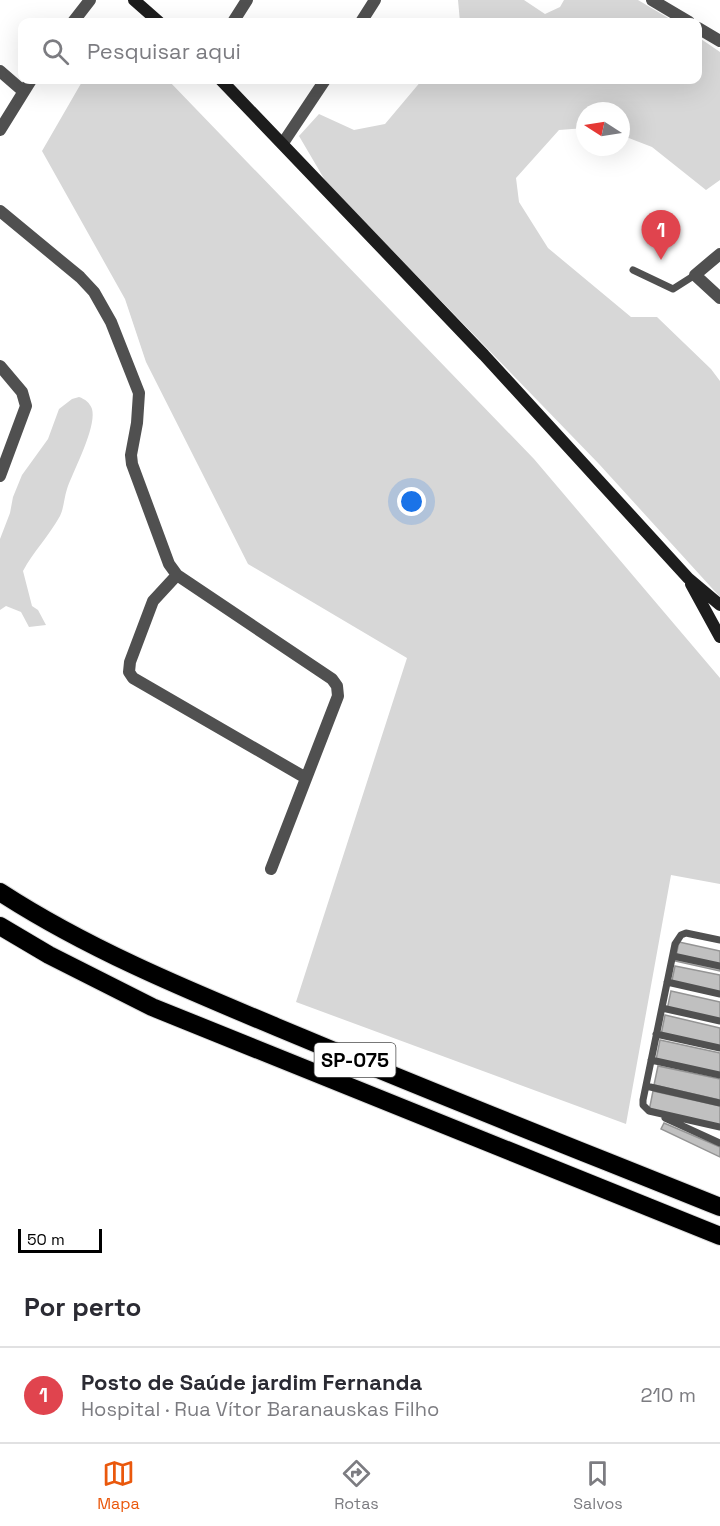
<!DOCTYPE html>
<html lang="pt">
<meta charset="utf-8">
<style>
body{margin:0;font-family:"Space Grotesk",sans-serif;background:#f7f7f7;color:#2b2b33}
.compass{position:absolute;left:576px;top:102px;width:54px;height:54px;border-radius:50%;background:#fff;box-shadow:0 6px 24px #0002;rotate:282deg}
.scale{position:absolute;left:18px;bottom:15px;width:84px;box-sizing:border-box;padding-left:6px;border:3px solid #000;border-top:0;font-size:16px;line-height:21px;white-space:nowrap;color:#000;-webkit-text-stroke:4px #fff;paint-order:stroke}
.you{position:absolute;left:412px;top:502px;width:21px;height:21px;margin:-15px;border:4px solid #fff;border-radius:50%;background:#1a73e8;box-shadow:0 0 0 9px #1a73e833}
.badge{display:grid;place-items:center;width:39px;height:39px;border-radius:50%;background:#ea580c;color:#fff;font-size:20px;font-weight:700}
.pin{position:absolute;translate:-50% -50px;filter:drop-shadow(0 2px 3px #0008)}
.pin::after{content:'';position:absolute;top:32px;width:21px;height:18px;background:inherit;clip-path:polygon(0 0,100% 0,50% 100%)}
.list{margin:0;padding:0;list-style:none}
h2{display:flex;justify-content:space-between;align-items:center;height:78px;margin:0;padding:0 24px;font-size:26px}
h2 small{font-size:20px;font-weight:400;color:#7c7c81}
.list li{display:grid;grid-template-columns:39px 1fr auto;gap:18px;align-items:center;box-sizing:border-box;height:96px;padding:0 24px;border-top:2px solid #e1e1e2}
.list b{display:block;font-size:22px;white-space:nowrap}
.list p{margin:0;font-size:20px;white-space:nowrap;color:#7c7c81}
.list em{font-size:20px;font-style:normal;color:#7c7c81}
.icon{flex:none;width:33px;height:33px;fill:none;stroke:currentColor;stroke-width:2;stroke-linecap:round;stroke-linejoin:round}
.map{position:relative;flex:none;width:720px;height:1268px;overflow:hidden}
.search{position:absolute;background:#fff;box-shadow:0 6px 24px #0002;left:18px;right:18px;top:18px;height:66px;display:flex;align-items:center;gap:15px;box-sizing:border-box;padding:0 21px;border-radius:12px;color:#7c7c81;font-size:22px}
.sheet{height:174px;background:#fff}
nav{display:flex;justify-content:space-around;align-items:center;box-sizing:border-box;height:84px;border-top:2px solid #e1e1e2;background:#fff;font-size:16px;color:#7c7c81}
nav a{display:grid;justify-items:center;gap:3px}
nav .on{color:#ea580c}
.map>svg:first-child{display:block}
.green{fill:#d7d7d7}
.building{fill:#c0c0c0;stroke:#949494;stroke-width:1.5}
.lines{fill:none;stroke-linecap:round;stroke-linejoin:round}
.motorway-casing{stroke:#dbdbdb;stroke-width:20}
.service{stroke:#505050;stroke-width:7}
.minor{stroke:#505050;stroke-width:12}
.secondary{stroke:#1d1d1d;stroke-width:12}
.motorway{stroke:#000;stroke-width:18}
.labels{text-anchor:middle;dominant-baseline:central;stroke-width:5;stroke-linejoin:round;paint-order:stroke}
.shield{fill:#fff;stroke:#4c4c4c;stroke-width:1.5}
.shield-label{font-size:20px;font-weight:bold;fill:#000}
</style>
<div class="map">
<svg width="720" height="1268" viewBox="0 0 720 1268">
<rect width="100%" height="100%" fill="#fff"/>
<path class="green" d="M458 0H524L545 14 560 7 564 0H638L675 22H460Z
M698 37 720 52V180L706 190 652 147 621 135V111H585V128L559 130 516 178 519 202 548 248 631 317H657L711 369 720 381V597L599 464 326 182 299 136 319 114 354 130 385 124 422 80H698Z
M83 80H168L534 459 720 678V884L671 875 626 1124 296 1002 407 658 248 564 146 362 125 299 42 151Z
M79 397C85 399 90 403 92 409 97 427 73 471 67 489 64 498 64 508 60 516 49 536 33 552 23 571L32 606 38 610 46 625 29 627 21 612 6 606 0 610V539L10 513 13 497 22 475 48 439 59 409 72 399Z"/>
<path class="building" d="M679 942 720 951V971L675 961Z
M675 966 720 975V996L671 985Z
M671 991 720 1002V1022L667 1010Z
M665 1015 720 1028V1048L661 1035Z
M660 1040 720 1053V1074L656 1060Z
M658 1066 720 1079V1100L654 1085Z
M653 1091 720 1106V1127L649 1111Z
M664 1123 720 1147V1157L661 1129Z"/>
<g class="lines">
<defs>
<path id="motorway" d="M0 892C94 953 200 995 303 1038 441 1096 581 1151 720 1207
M0 926 49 955 152 1007 720 1236"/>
</defs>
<use href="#motorway" class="motorway-casing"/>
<path class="service" d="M633 270 673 289 695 275
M720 940 686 933 681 935 675 944 643 1100V1105L649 1111 720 1127
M673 956 720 966
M667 982 720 994
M662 1008 720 1021
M656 1034 720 1048
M651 1060 720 1075
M646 1086 720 1103
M665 1118 720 1143"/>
<path class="minor" d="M652 0 689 22
M73 22 90 0
M233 22 247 0
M361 22 375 0
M698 28 720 41
M0 71 23 91
M0 130 31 80
M283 143 325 80
M0 211 80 277 94 292 111 322 139 393 137 423 131 455 132 464 169 564 177 575 332 679 337 686 338 696 271 869
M720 254 695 275 720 298
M0 366 22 392 26 406 0 476
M177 575 153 601 130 662 129 672 133 678 306 778"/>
<path class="secondary" d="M134 0 159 22
M221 80 484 355 688 578 720 605
M691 584 720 637"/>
<use href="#motorway" class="motorway"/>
</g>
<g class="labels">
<rect class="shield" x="314.5" y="1043" width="81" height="34" rx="4.5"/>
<g class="shield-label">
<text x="355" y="1060">SP-075</text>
</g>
</g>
</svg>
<svg class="compass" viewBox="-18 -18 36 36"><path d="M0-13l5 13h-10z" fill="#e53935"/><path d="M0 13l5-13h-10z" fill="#7c7c81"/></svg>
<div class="scale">50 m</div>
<div class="you"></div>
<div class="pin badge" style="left:661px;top:260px;background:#e0444e">1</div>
<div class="search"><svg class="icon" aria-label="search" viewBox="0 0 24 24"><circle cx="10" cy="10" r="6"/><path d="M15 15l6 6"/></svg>Pesquisar aqui</div>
</div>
<section class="sheet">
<h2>Por perto<small></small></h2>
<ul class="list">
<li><span class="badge" style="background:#e0444e">1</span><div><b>Posto de Saúde jardim Fernanda</b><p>Hospital · Rua Vítor Baranauskas Filho</p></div><em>210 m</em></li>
</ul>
</section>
<nav>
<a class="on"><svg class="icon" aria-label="map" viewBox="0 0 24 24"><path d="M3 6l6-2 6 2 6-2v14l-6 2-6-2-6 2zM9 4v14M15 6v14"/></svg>Mapa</a>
<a><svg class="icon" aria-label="directions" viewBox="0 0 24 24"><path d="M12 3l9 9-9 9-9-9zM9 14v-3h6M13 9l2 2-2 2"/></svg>Rotas</a>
<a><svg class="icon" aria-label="saved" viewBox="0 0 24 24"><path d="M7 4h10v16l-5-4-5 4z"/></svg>Salvos</a>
</nav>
